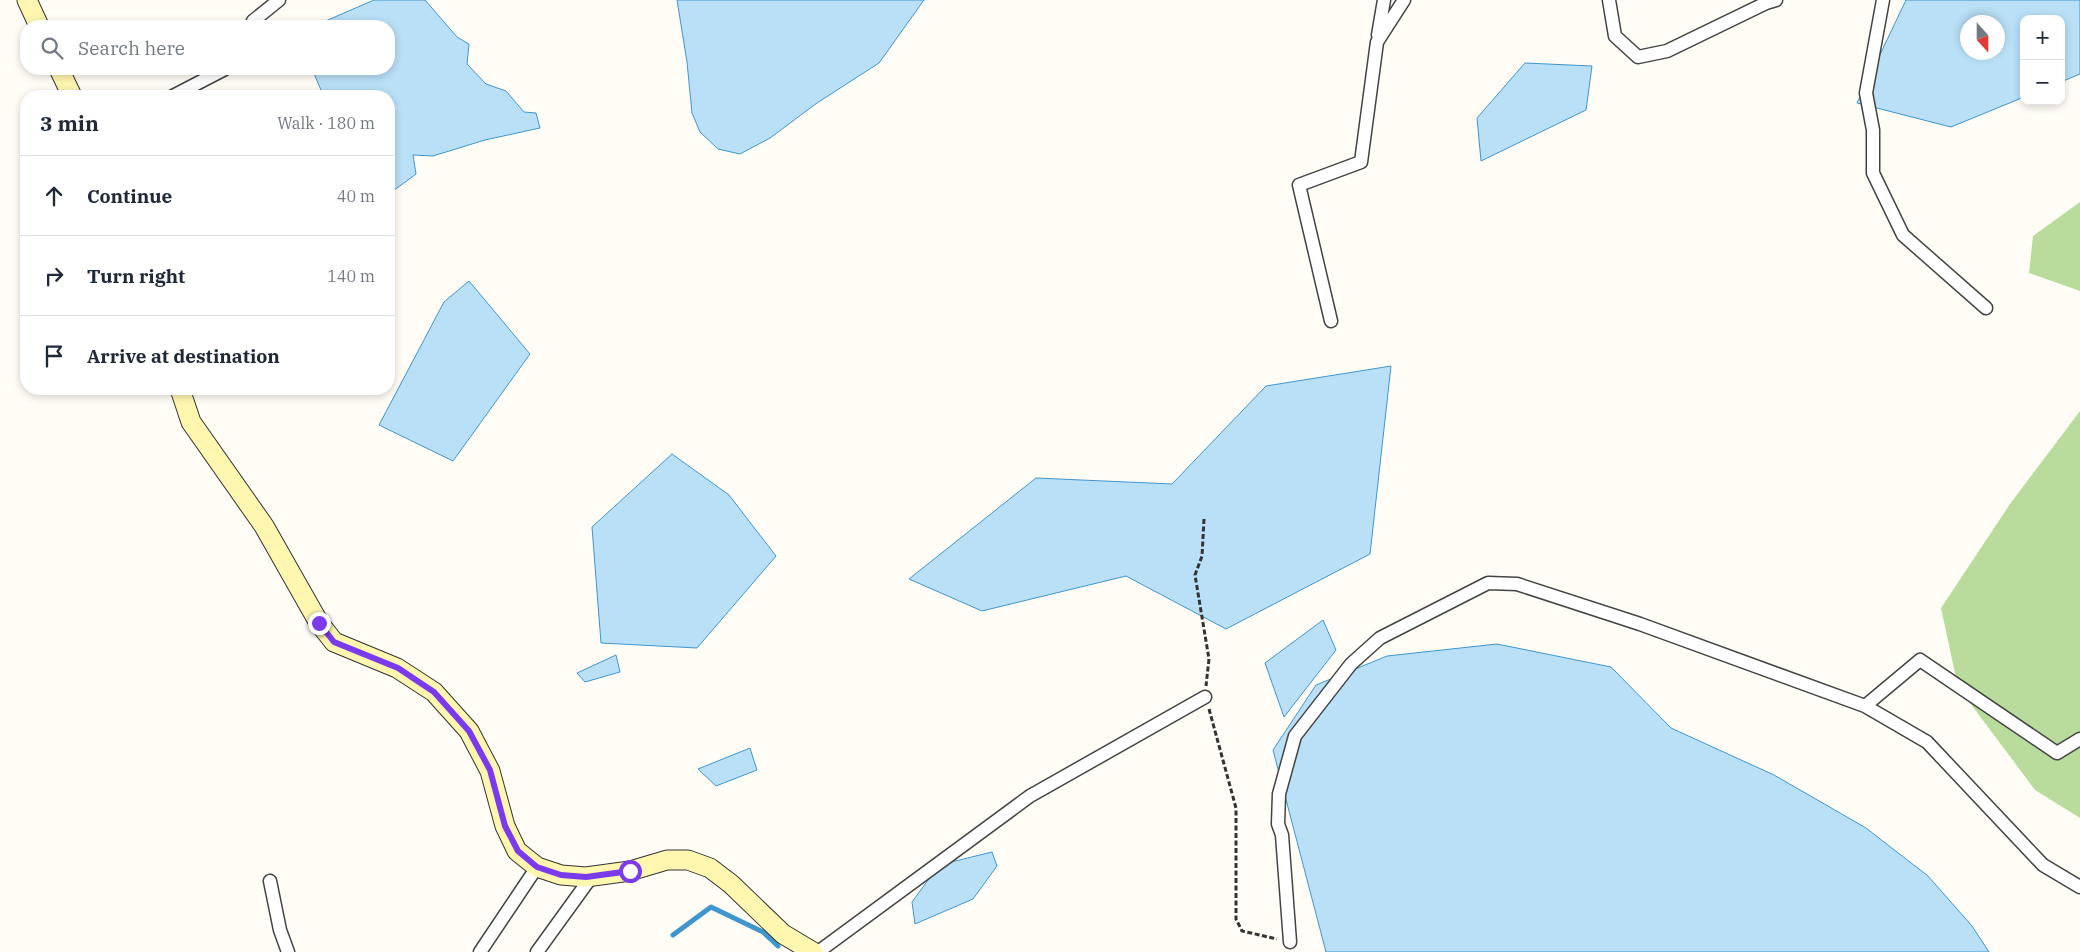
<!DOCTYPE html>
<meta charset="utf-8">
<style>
body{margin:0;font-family:"IBM Plex Serif",serif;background:#f6f6f7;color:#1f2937}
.controls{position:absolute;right:15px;top:15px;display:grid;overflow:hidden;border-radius:10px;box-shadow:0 2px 8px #0003}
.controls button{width:45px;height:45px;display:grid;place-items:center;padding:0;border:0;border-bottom:1px solid #e0e1e3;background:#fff;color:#1f2937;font:25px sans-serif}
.compass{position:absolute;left:1960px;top:15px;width:45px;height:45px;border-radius:50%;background:#fff;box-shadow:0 2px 8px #0003;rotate:159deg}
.stop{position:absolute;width:15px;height:15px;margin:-11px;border:4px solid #7c3aed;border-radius:50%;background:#fff}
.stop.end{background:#7c3aed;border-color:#fff;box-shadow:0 1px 5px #0008}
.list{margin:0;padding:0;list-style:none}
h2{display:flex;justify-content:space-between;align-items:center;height:65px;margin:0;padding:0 20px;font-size:21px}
h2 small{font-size:16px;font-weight:400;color:#747a83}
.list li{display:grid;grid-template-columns:32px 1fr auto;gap:15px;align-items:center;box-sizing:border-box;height:80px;padding:0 20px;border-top:1px solid #e0e1e3}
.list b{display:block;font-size:19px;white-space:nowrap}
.list em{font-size:16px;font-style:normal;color:#747a83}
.icon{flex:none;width:28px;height:28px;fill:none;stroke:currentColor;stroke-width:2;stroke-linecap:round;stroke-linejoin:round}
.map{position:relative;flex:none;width:2080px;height:952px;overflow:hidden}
.search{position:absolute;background:#fff;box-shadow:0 2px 8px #0003;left:20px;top:20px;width:375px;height:55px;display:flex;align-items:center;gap:12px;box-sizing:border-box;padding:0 18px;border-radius:20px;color:#747a83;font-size:19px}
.panel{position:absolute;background:#fff;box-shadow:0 2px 8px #0003;left:20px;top:90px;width:375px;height:305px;border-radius:20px}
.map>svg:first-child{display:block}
.forest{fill:#b9dc9c}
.water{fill:#b9e0f7;stroke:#3f96cf;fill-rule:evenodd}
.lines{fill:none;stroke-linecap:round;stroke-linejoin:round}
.stream{stroke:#3f96cf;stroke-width:5}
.street-casing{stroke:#444;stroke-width:15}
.secondary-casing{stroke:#333;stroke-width:21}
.path{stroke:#333;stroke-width:3;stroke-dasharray:5 2.5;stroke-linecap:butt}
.street{stroke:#fff;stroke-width:12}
.secondary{stroke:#fff6b0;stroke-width:19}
.route{stroke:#7c3aed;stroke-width:6}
</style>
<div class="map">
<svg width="2080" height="952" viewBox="0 0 2080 952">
<rect width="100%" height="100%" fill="#fffdf5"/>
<path class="forest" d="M2080 202V291L2029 273 2033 236Z
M2080 411V818L2035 790 1958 687 1941 608 2010 504Z"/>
<path class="water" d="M374 0H425L457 37 469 44 467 64 486 84 506 91 524 112 536 113 540 128 485 140 433 156 413 155 416 174 393 191 389 187V96H326L321 90 312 69H389V26H314Z
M677 0H924L879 63 817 103 770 138 740 154 718 149 700 132 692 113 687 62Z
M1906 0H2080V74L2061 82V19H2024V97L1951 127 1857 103ZM1968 22H1998V52H1968Z
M1525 63 1592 66 1586 110 1481 161 1477 118Z
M469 281 530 354 453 461 379 425 444 302Z
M1391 366 1370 554 1226 629 1126 576 982 611 909 579 1036 478 1172 484 1266 386Z
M672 454 729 495 776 556 697 648 601 643 592 527Z
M1323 620 1336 650 1284 717 1265 663Z
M1497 644 1611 667 1671 728 1774 775 1866 828 1928 876 1972 926 1989 952H1326L1273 750 1316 685 1387 656Z
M616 655 620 672 585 682 577 673Z
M750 748 757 770 716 786 698 769Z
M992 852 997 866 973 899 915 924 912 902 939 865Z"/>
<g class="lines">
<path class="stream" d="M673 935 711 907 763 932 778 946"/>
<defs>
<path id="street" d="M1609 0 1615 36 1638 57 1667 51 1766 3 1776 0
M1883 0 1866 93 1873 130V173L1903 235 1986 308
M251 26 253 21 279 0
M1378 35 1384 0
M173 96 225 69
M1331 321 1299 185 1361 162 1377 42 1404 0
M1865 706 1920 660 2057 753 2080 739
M270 881 280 930 288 952
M1290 942 1282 835 1278 824 1279 794 1295 736 1351 664 1380 638 1488 583 1517 584 1640 624 1865 706 1927 742 2043 865 2080 887
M480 952 537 867
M537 952 592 876
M818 952 1030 796 1205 697"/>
<path id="secondary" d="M27 0 39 26
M59 69 72 96
M180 389 191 422 264 526 319 623 334 642 397 668 434 692 469 731 490 771 505 826 517 851 537 867 561 875 586 877 630 871 667 860H688L710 868 731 884 783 934 813 952"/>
</defs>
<use href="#street" class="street-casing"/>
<use href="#secondary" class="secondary-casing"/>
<path class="path" d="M1204 519 1202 556 1195 575 1209 659 1206 686
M1209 709 1236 808V919L1242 931 1277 939"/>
<use href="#street" class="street"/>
<use href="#secondary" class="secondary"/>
</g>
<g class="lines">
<path class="route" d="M319 623 334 642 398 668 434 692 469 731 490 770 505 826 518 851 537 867 561 875 586 877 630 871"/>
</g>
</svg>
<div class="controls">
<button>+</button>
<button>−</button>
</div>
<svg class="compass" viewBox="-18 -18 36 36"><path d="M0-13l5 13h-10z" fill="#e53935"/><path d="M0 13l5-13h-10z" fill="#747a83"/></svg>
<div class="stop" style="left:630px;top:871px"></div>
<div class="stop end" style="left:319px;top:623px"></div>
<div class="search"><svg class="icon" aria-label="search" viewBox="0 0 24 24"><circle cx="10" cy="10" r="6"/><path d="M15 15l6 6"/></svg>Search here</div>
<section class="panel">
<h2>3 min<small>Walk · 180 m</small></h2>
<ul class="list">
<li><svg class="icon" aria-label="ahead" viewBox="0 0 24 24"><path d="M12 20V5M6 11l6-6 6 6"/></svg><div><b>Continue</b></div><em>40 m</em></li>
<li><svg class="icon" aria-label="right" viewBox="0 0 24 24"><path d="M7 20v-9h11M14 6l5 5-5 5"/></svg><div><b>Turn right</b></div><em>140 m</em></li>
<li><svg class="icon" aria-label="arrive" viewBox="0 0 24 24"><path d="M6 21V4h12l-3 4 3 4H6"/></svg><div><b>Arrive at destination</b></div></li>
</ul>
</section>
</div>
